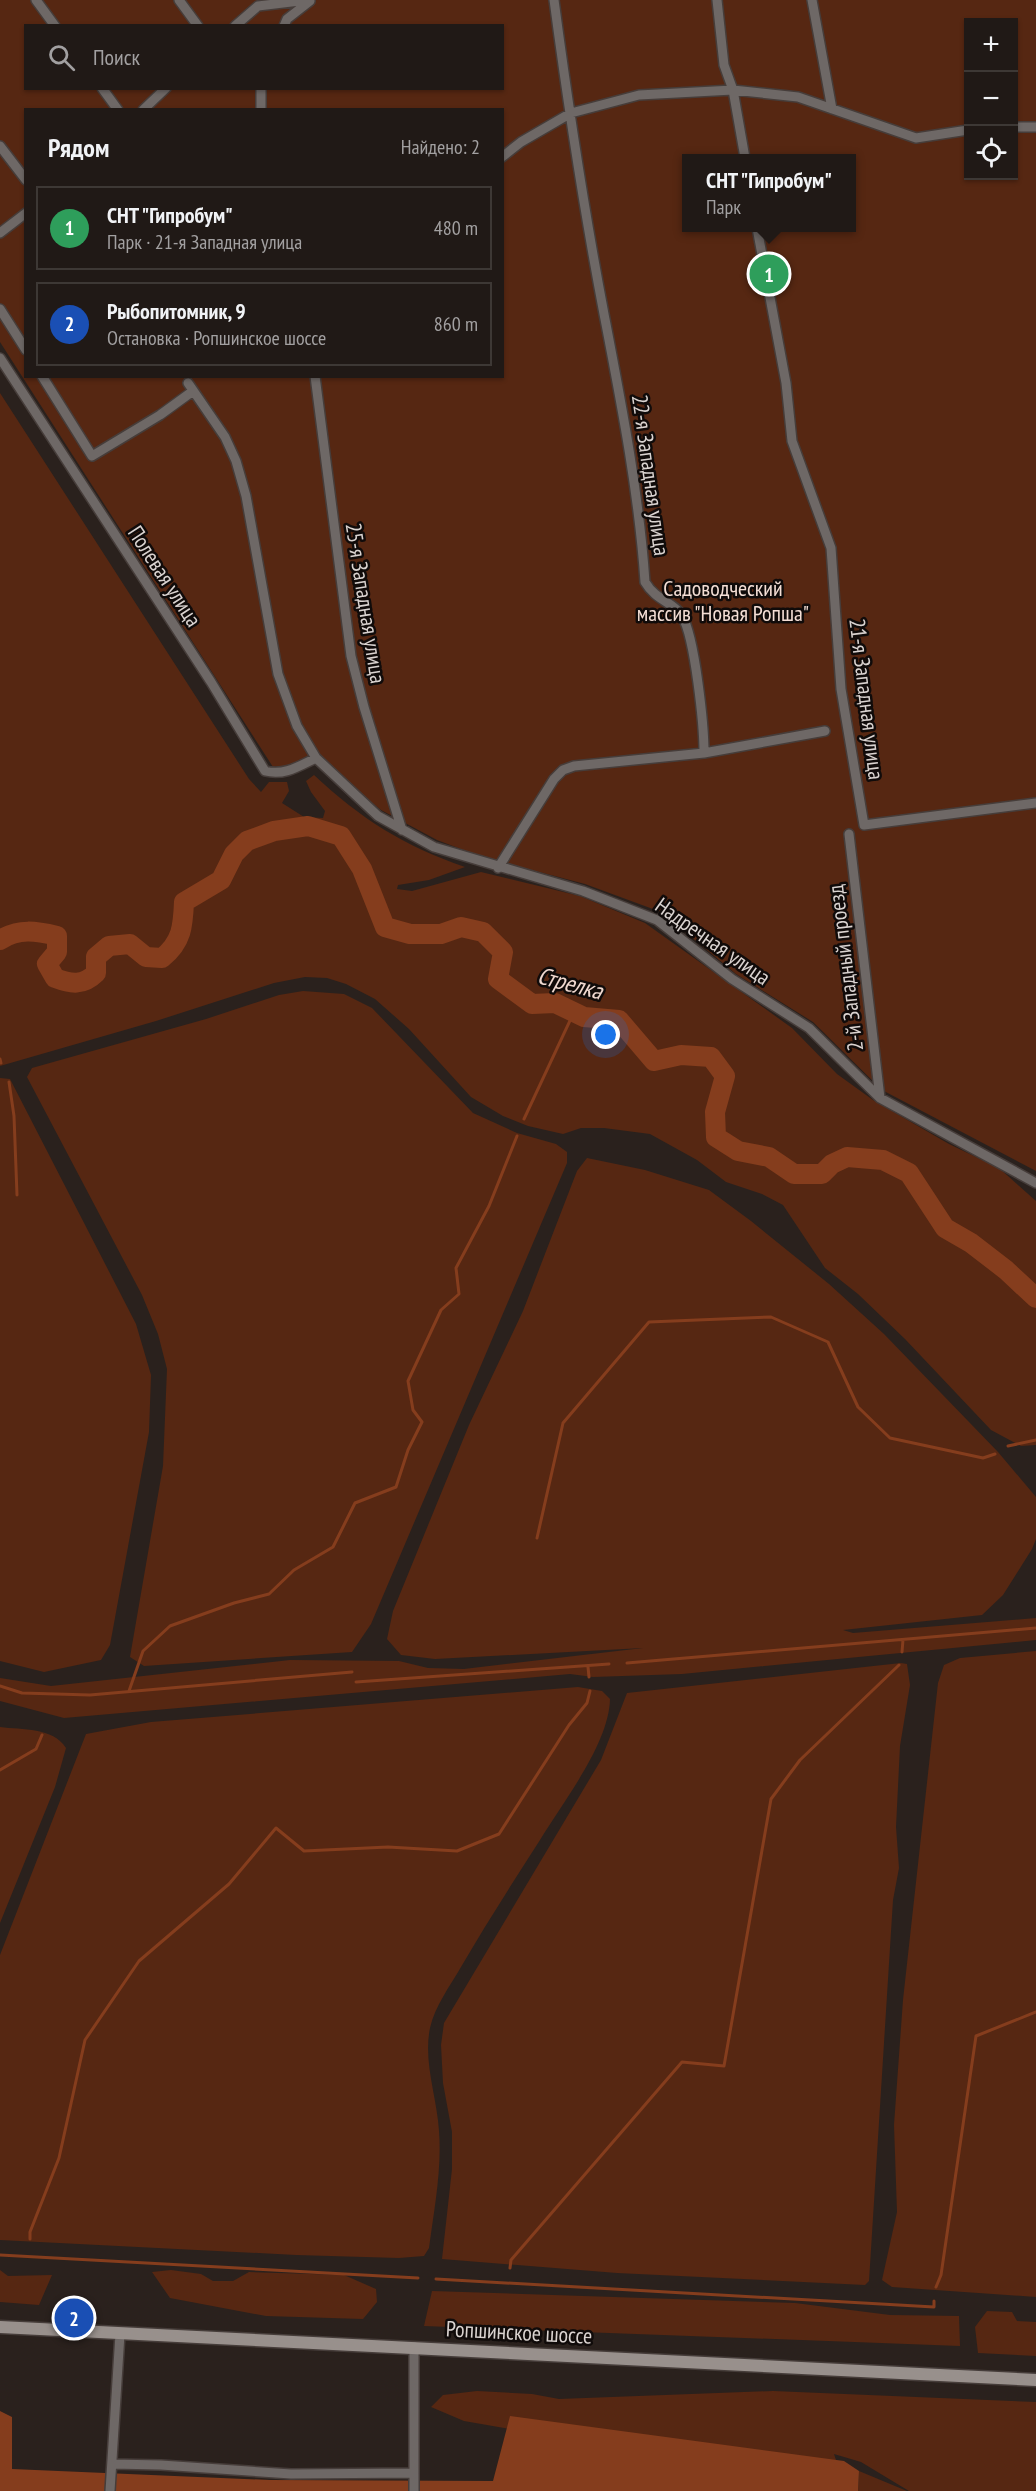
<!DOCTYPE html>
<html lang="ru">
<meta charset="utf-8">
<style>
body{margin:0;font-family:"PT Sans Narrow",sans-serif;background:#28221f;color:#f1f3f6}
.controls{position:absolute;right:18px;top:18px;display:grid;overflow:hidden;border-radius:0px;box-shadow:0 2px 4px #0004}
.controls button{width:54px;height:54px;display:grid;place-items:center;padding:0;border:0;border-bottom:2px solid #3d3835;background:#201916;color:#f1f3f6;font:30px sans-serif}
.you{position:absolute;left:606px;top:1035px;width:21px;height:21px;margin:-15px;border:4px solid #fff;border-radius:50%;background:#1a73e8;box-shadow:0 0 0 9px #1a73e833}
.badge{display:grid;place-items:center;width:39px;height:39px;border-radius:50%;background:#55cec4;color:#fff;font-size:20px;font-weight:700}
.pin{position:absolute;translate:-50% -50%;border:3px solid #fff;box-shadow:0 2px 6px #0006}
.popup{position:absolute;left:682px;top:154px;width:174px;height:78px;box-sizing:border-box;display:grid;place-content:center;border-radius:0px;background:#201916;filter:drop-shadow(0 2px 4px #0005);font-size:20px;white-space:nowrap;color:#a2a0a1}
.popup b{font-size:22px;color:#f1f3f6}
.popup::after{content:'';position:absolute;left:50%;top:100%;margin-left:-12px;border:12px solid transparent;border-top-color:#201916}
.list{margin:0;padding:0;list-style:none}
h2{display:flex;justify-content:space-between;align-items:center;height:78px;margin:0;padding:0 24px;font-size:26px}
h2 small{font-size:20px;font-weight:400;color:#a2a0a1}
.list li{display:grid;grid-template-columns:39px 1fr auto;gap:18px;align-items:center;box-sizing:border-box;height:84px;margin:0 12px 12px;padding:0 12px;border:2px solid #3d3835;border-radius:0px}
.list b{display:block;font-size:22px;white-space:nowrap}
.list p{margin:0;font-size:20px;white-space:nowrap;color:#a2a0a1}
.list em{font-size:20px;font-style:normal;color:#a2a0a1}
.icon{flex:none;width:33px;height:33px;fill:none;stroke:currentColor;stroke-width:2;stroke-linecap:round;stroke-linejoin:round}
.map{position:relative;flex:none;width:1036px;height:2491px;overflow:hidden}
.search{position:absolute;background:#201916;box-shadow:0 2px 4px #0004;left:24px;top:24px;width:480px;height:66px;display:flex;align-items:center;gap:15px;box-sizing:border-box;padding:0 21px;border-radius:0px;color:#a2a0a1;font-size:22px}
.panel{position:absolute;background:#201916;box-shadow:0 2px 4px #0004;left:24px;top:108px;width:480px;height:270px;border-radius:0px}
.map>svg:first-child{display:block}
.green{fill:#562712;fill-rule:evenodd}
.water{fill:#853d1d}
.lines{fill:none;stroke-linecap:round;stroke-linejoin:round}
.stream{stroke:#853d1d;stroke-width:3}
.river{stroke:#853d1d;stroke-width:20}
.street-casing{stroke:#463d3a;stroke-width:12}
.secondary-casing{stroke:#463d3a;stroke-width:15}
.street{stroke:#6e6866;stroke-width:9}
.secondary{stroke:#98908c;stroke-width:12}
.labels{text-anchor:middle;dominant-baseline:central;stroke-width:5;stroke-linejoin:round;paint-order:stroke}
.street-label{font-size:22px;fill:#dad3d0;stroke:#100b0a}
.park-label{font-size:22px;fill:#f4ded5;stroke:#100b0a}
.water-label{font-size:24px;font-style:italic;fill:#f0d9d0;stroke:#100b0a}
</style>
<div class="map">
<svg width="1036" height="2491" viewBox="0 0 1036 2491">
<rect width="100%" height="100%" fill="#2a211d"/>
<path class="green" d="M0 0H1036V1171L882 1090 813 1022 736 974 661 912 585 884 482 857 437 840 381 810 322 764 273 767 0 342ZM968 22H1014V176H968ZM26 26H502V88H26ZM26 110H502V376H26ZM686 158H852V228H686Z
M0 393 249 779 261 792 269 782H287L289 791 282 803 304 817 323 818 325 811 311 792 306 781 314 775C361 819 404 846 465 867L429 880 398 885 397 889 412 891 481 872 580 896 645 923 792 1028 837 1074 873 1100 949 1144 999 1168 1036 1201V1445L1021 1446 991 1430 905 1339 858 1294 825 1268 783 1205 762 1194 726 1182 697 1160 650 1134 604 1128H581L563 1134 528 1126 503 1116 471 1097 409 1029 375 999 346 984 327 978 305 977 274 983 156 1021 0 1066Z
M303 991 344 994 372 1008 473 1113 517 1133 556 1144 567 1152V1163L371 1624 352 1652 144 1666 130 1657 163 1466 167 1369 158 1334 142 1295 27 1077 32 1068 206 1019 279 995Z
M0 1078 10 1079 136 1324 151 1375 149 1432 110 1645 101 1660 44 1672 0 1661Z
M587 1158 645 1170 709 1190 751 1221 829 1284 884 1334 998 1452 1036 1497V1539L1032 1549 1003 1595 982 1615 843 1630 853 1633 1036 1618V1640L682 1674 593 1677 570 1674 64 1718 0 1701V1678L51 1686 290 1660 399 1661 428 1668 464 1669 643 1648 435 1659 401 1655 387 1639 393 1611 469 1425 523 1311 577 1171Z
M1036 1651V2297L892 2287 882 2280 897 2212 894 2125 903 2000 938 1683 944 1665 960 1658Z
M901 1663 907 1664 910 1685 900 1746 896 1827 899 1868 893 1900 869 2281 865 2285 617 2273 442 2259 452 2169V2132L443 2083 441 2045 444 2023 601 1760 627 1693Z
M578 1687 602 1691 610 1699C609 1744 563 1802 540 1840 513 1882 486 1924 461 1967 450 1986 435 2006 430 2028 423 2062 437 2097 439 2131 442 2170 434 2210 429 2248L424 2256 399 2258 296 2255 0 2240V1955L86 1734 151 1722Z
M0 1727C22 1730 53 1727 66 1748L55 1787 0 1923Z
M0 2270 8 2276 52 2275 39 2305 0 2302Z
M171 2270 201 2274 213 2281H233L249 2272 344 2275 376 2289 377 2302 363 2319 266 2316 170 2298 152 2272Z
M432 2291 795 2303 890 2315 959 2316 960 2346 424 2326Z
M987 2311 1012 2312 1017 2321 1036 2322V2356L978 2353 975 2327Z
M477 2391 532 2394 559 2399 773 2391 1036 2402V2491H909L861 2462 834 2454 840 2472 522 2431 464 2421 431 2407 443 2395Z
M859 2471 907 2491H858Z"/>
<path class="water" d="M0 2411 12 2417V2469L270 2480 493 2481 510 2416 844 2461 859 2471 858 2491H0Z"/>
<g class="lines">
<path class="stream" d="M0 1059 1 1063
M9 1082 14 1116 17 1195
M524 1119 574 1012
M1008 1446 1036 1440
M537 1538 563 1423 649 1322 771 1317 828 1342 858 1407 890 1438 983 1458 995 1454
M902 1652 903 1640
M627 1663 1036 1628
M588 1667 589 1677
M356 1682 609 1664
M0 1686 22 1693 90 1695 352 1672
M129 1691 143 1651 170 1626 234 1603 269 1594 294 1570 333 1547 355 1503 396 1487 408 1450 422 1422 413 1410 408 1381 441 1310 459 1294 456 1268 489 1206 517 1136
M0 1770 36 1749 42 1735
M30 2239V2232L59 2158 85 2040 139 1961 229 1884 276 1828 304 1851 388 1847 457 1851 499 1834 569 1725 587 1703 590 1691
M0 2255 418 2278
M510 2268 511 2260 682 2062 724 2066 771 1799 800 1760 899 1665
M436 2279 934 2307V2301
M936 2287 941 2275 976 2036 1036 2012"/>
<path class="river" d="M0 940C19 928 36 931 57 936V952L47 964 55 978C71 984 83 986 96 973V957L109 946 130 944 146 957 162 958C182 942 183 926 184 902L221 880 234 854 247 841 274 831 308 826 341 836 362 869 385 927 410 934H441L461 927 483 932 503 952 498 979 532 1004 555 1003 584 1017 619 1020 654 1061 681 1055 711 1057 725 1076 715 1112 716 1137 738 1151 769 1157 794 1174H822L832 1164 847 1157 883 1160 909 1173 945 1228 971 1243 1006 1270 1036 1298"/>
<defs>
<path id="street" d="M36 0 55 26
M179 0 198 26
M717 0 724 65 733 90 745 158
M812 0 832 109
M235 26 258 6 308 0
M284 26 287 19 310 1
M102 88 118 110
M261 88V110
M143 110 166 88
M1014 127H1036
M0 146 26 180
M502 157 521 142 571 113 639 95 733 90 798 97 916 138 968 130
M757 228 786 383 792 441 831 548 841 689 864 825 1036 803
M0 233 26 213
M0 309 26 350
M0 358 211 682 265 771C285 776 299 766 316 758
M42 376 92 456 160 415 193 391
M315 376 351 656 364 707 402 830
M188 383 225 437 236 461 246 496 278 674 297 726 316 758 378 816 434 847 583 891 657 920 732 979 809 1028 880 1098 1036 1183
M704 753 825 731
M849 834 880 1098
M498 868 554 779 563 770 574 766 704 753C704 726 695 637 682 616 674 602 656 601 645 582 639 493 621 402 604 314 584 210 568 105 554 0
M112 2464 161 2465 291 2474 414 2473
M110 2491 120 2334
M414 2491V2347"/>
<path id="secondary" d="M0 2327 1036 2380"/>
</defs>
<use href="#street" class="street-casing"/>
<use href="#secondary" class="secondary-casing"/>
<use href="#street" class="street"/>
<use href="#secondary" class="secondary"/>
</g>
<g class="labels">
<g class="street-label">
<text transform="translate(651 475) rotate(82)">22-я Западная улица</text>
<text transform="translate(165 576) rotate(57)">Полевая улица</text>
<text transform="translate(366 603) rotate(81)">25-я Западная улица</text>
<text transform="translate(867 699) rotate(83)">21-я Западная улица</text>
<text transform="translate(713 941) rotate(35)">Надречная улица</text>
<text transform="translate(845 968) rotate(-97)">2-й Западный проезд</text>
<text transform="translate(519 2332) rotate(3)">Ропшинское шоссе</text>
</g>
<g class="park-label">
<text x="723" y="588">Садоводческий<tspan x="723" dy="25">массив "Новая Ропша"</tspan></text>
</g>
<g class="water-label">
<text transform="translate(570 983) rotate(15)">Стрелка</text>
</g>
</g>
</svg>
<div class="controls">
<button>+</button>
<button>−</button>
<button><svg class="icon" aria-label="locate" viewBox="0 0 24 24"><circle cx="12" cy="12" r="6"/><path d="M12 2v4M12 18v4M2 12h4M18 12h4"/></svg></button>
</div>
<div class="you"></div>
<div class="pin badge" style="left:769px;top:274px;background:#2e9e5b">1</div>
<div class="popup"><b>СНТ &quot;Гипробум&quot;</b>Парк</div>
<div class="pin badge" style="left:74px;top:2318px;background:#1a4fb4">2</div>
<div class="search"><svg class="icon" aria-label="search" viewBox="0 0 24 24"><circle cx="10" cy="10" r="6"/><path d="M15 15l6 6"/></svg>Поиск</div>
<section class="panel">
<h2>Рядом<small>Найдено: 2</small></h2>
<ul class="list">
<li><span class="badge" style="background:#2e9e5b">1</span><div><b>СНТ &quot;Гипробум&quot;</b><p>Парк · 21-я Западная улица</p></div><em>480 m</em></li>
<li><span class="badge" style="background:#1a4fb4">2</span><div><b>Рыбопитомник, 9</b><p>Остановка · Ропшинское шоссе</p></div><em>860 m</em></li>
</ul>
</section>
</div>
